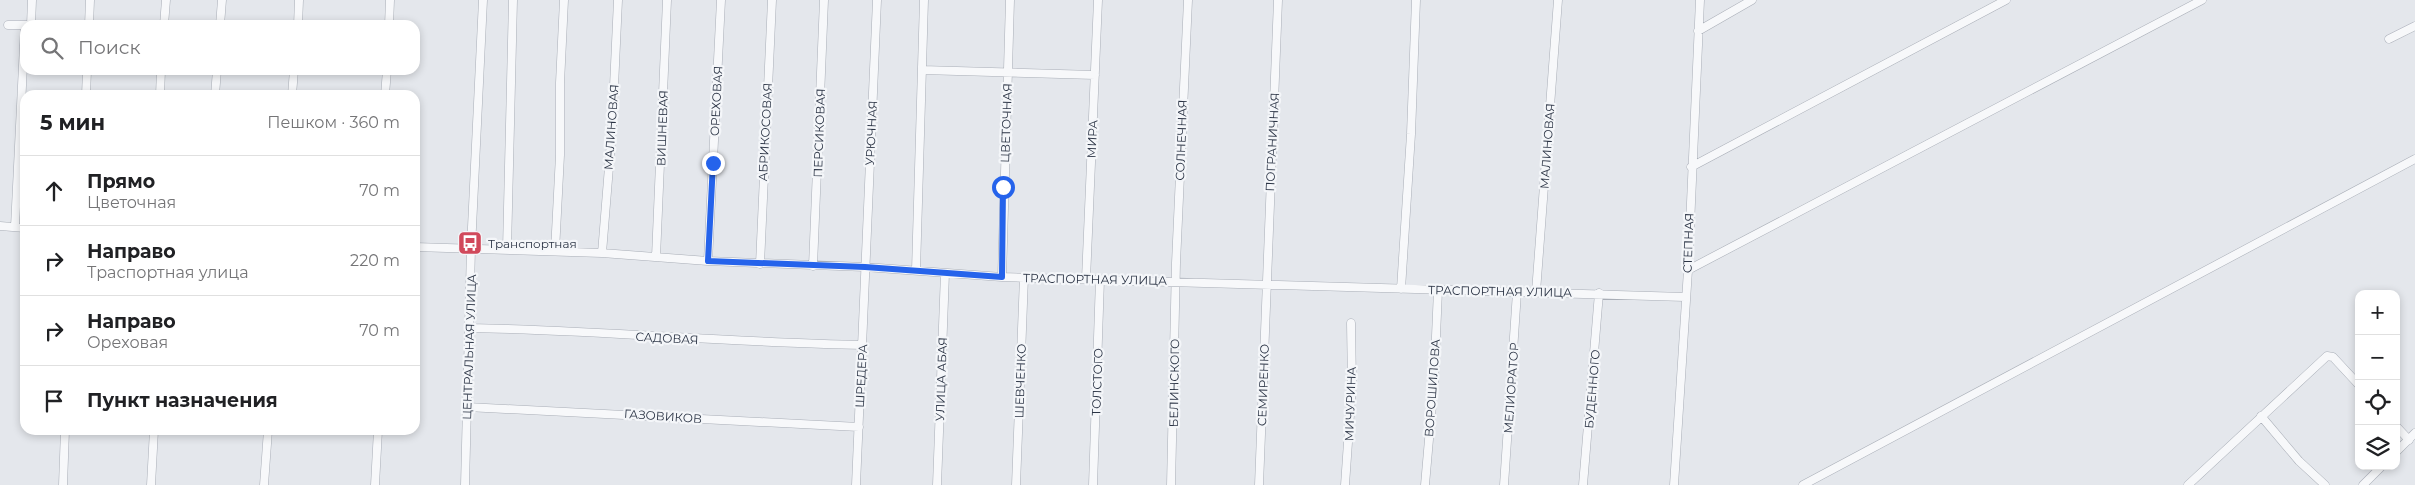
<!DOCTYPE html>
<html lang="ru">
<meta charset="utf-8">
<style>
body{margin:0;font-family:Montserrat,sans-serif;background:#f2f2f2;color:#202124}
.controls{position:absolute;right:15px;bottom:15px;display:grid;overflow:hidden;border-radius:10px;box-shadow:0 2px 8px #0003}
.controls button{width:45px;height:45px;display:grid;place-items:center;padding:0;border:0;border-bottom:1px solid #e0e0e0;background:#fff;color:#202124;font:25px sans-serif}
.stop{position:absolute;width:15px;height:15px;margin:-11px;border:4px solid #2563eb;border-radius:50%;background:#fff}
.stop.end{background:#2563eb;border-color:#fff;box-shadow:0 1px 5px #0008}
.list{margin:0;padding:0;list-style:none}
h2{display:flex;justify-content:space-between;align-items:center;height:65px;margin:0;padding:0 20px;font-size:21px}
h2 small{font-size:16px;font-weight:400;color:#757577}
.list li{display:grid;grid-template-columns:32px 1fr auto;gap:15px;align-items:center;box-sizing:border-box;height:70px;padding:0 20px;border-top:1px solid #e0e0e0}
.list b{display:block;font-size:19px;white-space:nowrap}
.list p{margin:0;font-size:16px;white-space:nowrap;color:#757577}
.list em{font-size:16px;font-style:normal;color:#757577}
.icon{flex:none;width:28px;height:28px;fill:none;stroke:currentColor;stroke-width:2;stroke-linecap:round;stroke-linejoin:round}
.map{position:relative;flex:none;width:2415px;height:485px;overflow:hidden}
.search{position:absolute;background:#fff;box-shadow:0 2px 8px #0003;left:20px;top:20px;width:400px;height:55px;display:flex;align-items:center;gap:12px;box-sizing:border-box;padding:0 18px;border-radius:15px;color:#757577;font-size:19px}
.panel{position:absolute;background:#fff;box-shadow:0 2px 8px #0003;left:20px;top:90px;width:400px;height:345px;border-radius:15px}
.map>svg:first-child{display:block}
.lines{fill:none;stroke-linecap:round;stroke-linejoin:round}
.minor-casing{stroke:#a9aeb7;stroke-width:9}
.minor{stroke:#f7f8fa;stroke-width:8}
.route{stroke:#2563eb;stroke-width:6}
.labels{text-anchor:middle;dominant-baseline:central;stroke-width:4.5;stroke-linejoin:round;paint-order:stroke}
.street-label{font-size:12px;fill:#2b3445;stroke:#f4f6f9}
.poi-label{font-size:12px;fill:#2b3445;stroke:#f4f6f9;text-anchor:start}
</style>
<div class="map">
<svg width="2415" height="485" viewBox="0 0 2415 485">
<rect width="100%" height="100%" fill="#e4e7ec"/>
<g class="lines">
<defs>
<path id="minor" d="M8 25H30
M31 25 32 0
M89 25 90 0
M164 25 166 0
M220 25 222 0
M298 25 299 0
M389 25 390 0
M1698 31 1752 0
M2389 39 2415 26
M922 70 1095 75
M86 95 87 70
M160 95 161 70
M215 95 217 70
M292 95 294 70
M385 95 387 70
M1691 167 2006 0
M0 226 25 228
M15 227 25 25
M415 247 602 253 708 261 865 267 1002 277 1685 297
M507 249 513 0
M555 251 560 155V83L564 0
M602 253 612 130 618 0
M656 257 667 0
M708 261 721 0
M760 264 772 0
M813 266 824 0
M916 270 924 0
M1688 270 2202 0
M1002 277 1010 0
M1086 279 1098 0
M1401 289 1411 134 1416 0
M1536 292 1558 0
M471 328C601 330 732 343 863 345
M467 407 859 427
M2261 416 2299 461 2325 485
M2396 426 2409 440
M2396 452 2415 433
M63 485 65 430
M151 485 154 430
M264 485 268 430
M375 485 378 430
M465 485 471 248 483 0
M856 485 877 0
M937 485 945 273
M1016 485 1024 277
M1093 485 1100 279
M1171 485 1176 263 1188 0
M1259 485 1278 0
M1345 485 1352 385 1351 323
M1425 485 1434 382 1438 290
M1504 485 1517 292
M1583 485 1599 293
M1674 485 1688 270 1700 0
M1803 485 2415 159
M2188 485 2327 356 2333 357 2359 385
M2363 485 2382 466"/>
</defs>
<use href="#minor" class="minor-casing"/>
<use href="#minor" class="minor"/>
</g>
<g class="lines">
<path class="route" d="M713 163 708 261 865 267 1002 277 1003 187"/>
</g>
<defs>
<symbol id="bus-square" viewBox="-11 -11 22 22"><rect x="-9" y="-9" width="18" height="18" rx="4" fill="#d1495b" stroke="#f4f6f9"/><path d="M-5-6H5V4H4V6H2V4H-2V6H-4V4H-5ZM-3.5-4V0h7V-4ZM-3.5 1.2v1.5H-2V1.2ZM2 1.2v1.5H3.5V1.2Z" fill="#fff"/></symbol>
</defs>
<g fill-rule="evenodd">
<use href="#bus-square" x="456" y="229" width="28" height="28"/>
</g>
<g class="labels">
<g class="street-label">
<text transform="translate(716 101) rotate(-87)">ОРЕХОВАЯ</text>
<text transform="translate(1006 123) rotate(-88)">ЦВЕТОЧНАЯ</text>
<text transform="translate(611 127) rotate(-86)">МАЛИНОВАЯ</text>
<text transform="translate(662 128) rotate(-88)">ВИШНЕВАЯ</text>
<text transform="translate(765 132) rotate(-87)">АБРИКОСОВАЯ</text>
<text transform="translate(819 133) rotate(-88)">ПЕРСИКОВАЯ</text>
<text transform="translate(871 133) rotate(-87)">УРЮЧНАЯ</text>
<text transform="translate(1092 139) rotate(-87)">МИРА</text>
<text transform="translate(1181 140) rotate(-88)">СОЛНЕЧНАЯ</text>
<text transform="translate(1272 142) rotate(-87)">ПОГРАНИЧНАЯ</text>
<text transform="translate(1547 146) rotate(-86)">МАЛИНОВАЯ</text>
<text transform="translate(1688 243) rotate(-88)">СТЕПНАЯ</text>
<text transform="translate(1095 279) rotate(1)">ТРАСПОРТНАЯ УЛИЦА</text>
<text transform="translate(1500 291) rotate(1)">ТРАСПОРТНАЯ УЛИЦА</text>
<text transform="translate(667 338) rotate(3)">САДОВАЯ</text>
<text transform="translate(469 347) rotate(-88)">ЦЕНТРАЛЬНАЯ УЛИЦА</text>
<text transform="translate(861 376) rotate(-87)">ШРЕДЕРА</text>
<text transform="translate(941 379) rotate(-88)">УЛИЦА АБАЯ</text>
<text transform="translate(1020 381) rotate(-88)">ШЕВЧЕНКО</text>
<text transform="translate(1097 382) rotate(-88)">ТОЛСТОГО</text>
<text transform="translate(1174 383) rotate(-89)">БЕЛИНСКОГО</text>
<text transform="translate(1263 385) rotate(-88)">СЕМИРЕНКО</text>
<text transform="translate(1432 388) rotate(-86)">ВОРОШИЛОВА</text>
<text transform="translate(1511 388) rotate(-86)">МЕЛИОРАТОР</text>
<text transform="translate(1592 389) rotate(-85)">БУДЕННОГО</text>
<text transform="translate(1350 404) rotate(-88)">МИЧУРИНА</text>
<text transform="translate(663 416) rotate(4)">ГАЗОВИКОВ</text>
</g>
<g class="poi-label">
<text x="488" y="243">Транспортная</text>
</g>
</g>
</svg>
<div class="controls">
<button>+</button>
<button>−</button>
<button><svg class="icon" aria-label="locate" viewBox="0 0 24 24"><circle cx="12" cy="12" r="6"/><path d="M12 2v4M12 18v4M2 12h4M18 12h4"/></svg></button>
<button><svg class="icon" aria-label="layers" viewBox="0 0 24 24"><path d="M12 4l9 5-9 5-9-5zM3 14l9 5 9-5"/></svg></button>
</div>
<div class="stop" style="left:1003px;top:187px"></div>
<div class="stop end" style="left:713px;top:163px"></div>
<div class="search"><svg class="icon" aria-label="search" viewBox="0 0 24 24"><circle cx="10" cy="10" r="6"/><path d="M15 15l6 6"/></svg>Поиск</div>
<section class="panel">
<h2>5 мин<small>Пешком · 360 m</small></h2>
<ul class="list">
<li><svg class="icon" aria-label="ahead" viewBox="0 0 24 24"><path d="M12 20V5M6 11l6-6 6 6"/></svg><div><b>Прямо</b><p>Цветочная</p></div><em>70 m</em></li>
<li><svg class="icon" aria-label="right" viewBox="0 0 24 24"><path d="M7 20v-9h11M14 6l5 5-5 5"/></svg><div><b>Направо</b><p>Траспортная улица</p></div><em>220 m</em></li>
<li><svg class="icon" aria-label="right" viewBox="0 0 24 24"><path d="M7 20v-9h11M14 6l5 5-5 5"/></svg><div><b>Направо</b><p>Ореховая</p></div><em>70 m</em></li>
<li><svg class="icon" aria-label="arrive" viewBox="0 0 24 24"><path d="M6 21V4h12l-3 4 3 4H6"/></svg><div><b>Пункт назначения</b></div></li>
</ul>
</section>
</div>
